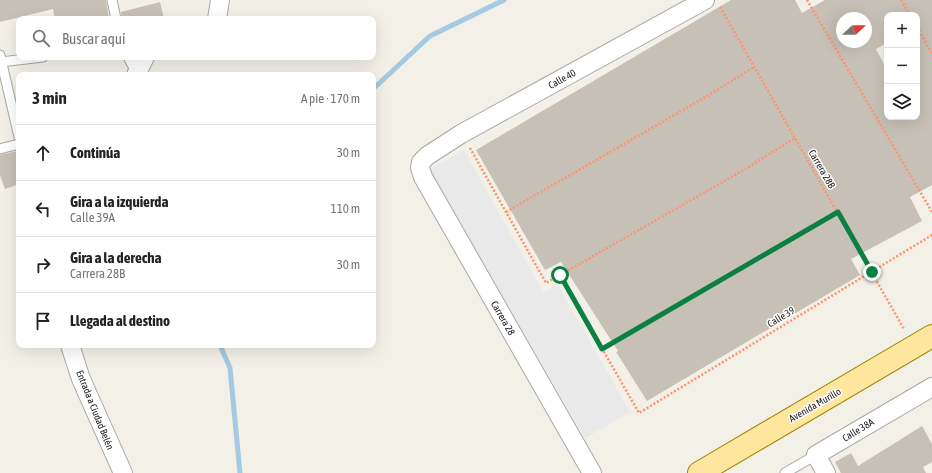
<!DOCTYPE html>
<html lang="es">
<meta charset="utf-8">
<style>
body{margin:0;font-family:"Asap Condensed",sans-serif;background:#f6f6f6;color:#222}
.controls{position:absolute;right:12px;top:12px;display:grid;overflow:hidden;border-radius:8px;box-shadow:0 4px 16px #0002}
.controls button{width:36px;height:36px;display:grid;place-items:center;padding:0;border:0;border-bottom:1px solid #e0e0e0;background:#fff;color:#222;font:20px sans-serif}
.compass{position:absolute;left:836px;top:12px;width:36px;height:36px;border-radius:50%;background:#fff;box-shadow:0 4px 16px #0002;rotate:68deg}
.stop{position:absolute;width:12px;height:12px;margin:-9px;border:3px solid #0b8043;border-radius:50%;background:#fff}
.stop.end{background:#0b8043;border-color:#fff;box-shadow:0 1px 4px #0008}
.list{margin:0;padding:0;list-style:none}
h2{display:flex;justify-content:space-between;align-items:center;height:52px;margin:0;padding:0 16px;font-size:17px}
h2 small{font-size:13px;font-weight:400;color:#767676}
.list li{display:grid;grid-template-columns:26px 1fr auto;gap:12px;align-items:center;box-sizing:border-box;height:56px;padding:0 16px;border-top:1px solid #e0e0e0}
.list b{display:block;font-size:15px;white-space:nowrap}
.list p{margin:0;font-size:13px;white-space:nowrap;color:#767676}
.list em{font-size:13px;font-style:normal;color:#767676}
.icon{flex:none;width:22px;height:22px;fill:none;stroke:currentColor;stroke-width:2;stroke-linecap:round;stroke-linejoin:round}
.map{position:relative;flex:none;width:932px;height:473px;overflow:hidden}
.search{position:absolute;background:#fff;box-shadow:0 4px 16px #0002;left:16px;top:16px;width:360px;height:44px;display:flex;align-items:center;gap:10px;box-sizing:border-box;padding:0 14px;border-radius:8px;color:#767676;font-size:15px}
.panel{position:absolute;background:#fff;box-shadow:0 4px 16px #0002;left:16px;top:72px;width:360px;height:276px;border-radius:8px}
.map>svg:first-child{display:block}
.parking{fill:#e9e9e9}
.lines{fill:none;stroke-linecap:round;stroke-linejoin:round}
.stream{stroke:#a4c9e2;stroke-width:5}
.building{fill:#c7c0b6;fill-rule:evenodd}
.service-casing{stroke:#a8a8a8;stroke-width:11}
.minor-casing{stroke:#a8a8a8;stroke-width:20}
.primary-casing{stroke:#9d8500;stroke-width:24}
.path{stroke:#ff946a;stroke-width:2.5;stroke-dasharray:2 2;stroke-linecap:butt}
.service{stroke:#fff;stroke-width:9}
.minor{stroke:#fff;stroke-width:18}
.primary{stroke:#ffe69e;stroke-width:22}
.route{stroke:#0b8043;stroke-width:5}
.labels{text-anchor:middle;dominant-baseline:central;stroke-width:3;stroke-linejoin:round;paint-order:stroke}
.street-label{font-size:10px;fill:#212121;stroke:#fff}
</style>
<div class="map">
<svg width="932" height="473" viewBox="0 0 932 473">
<rect width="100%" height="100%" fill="#f2f0e7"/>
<path class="parking" d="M464 150 543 292 558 285 630 412 585 438 429 169Z"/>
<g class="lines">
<path class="stream" d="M373 89 430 36 504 0
M220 345 230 368 240 473"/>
</g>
<path class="building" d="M0 0H106L109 19H55L53 9 0 22Z
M731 0H795L802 13 825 0H932V185L910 197 922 221 851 259 860 275 647 401 616 352 618 351 561 262 545 270 476 150ZM887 15H917V117H887V70L876 49 887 43ZM842 18H866V42H842Z
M160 2 164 19H122L121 12Z
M17 151 19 158V184L5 189 0 175V155Z
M922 426 932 444V462L923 467 926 473H841L835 462 851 453 858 466Z"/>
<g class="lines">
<defs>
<path id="service" d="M112 0 116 19
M0 55 19 137
M128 57 137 74
M0 62 43 57
M0 149 19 144
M785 473 816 455"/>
<path id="minor" d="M217 19 220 0
M136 75 145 57
M70 345 81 379 123 473
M592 473 423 177 420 168 421 162 427 156 461 134 705 0
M826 473 816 455 932 387"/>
<path id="primary" d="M699 473 932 336"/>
</defs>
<use href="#service" class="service-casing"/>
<use href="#minor" class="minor-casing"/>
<use href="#primary" class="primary-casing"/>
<path class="path" d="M807 0 932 212
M901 0 910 15
M720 7 904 329
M917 27 932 53
M470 148 546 283 747 168 795 138
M506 212 709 95 754 67
M560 275 639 413 932 235
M602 349 837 212"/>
<use href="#service" class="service"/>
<use href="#minor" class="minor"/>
<use href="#primary" class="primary"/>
</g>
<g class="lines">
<path class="route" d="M560 275 602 349 838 212 872 272"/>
</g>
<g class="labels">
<g class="street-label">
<text transform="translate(562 79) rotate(-29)">Calle 40</text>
<text transform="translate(822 169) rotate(60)">Carrera 28B</text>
<text transform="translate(781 317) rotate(-31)">Calle 39</text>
<text transform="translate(503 318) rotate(60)">Carrera 28</text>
<text transform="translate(815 405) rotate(-30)">Avenida Murillo</text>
<text transform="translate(95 410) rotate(68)">Entrada a Ciudad Belén</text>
<text transform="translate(858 430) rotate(-31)">Calle 38A</text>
</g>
</g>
</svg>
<div class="controls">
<button>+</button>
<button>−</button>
<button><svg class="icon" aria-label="layers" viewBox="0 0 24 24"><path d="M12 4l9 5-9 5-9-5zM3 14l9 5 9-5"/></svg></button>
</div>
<svg class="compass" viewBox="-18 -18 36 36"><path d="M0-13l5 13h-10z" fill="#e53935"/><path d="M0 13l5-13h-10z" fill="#767676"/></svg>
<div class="stop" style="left:560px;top:275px"></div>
<div class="stop end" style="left:872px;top:272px"></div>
<div class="search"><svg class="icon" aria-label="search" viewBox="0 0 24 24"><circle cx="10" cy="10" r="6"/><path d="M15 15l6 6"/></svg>Buscar aquí</div>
<section class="panel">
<h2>3 min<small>A pie · 170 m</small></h2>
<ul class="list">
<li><svg class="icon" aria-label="ahead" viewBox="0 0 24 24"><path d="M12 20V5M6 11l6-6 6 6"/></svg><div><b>Continúa</b></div><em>30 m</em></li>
<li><svg class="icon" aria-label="left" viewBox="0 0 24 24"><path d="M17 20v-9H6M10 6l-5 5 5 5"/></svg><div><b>Gira a la izquierda</b><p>Calle 39A</p></div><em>110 m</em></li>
<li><svg class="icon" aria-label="right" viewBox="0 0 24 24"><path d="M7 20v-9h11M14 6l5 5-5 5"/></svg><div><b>Gira a la derecha</b><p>Carrera 28B</p></div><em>30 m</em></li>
<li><svg class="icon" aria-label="arrive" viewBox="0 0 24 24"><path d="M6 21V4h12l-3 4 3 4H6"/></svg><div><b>Llegada al destino</b></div></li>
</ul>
</section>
</div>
